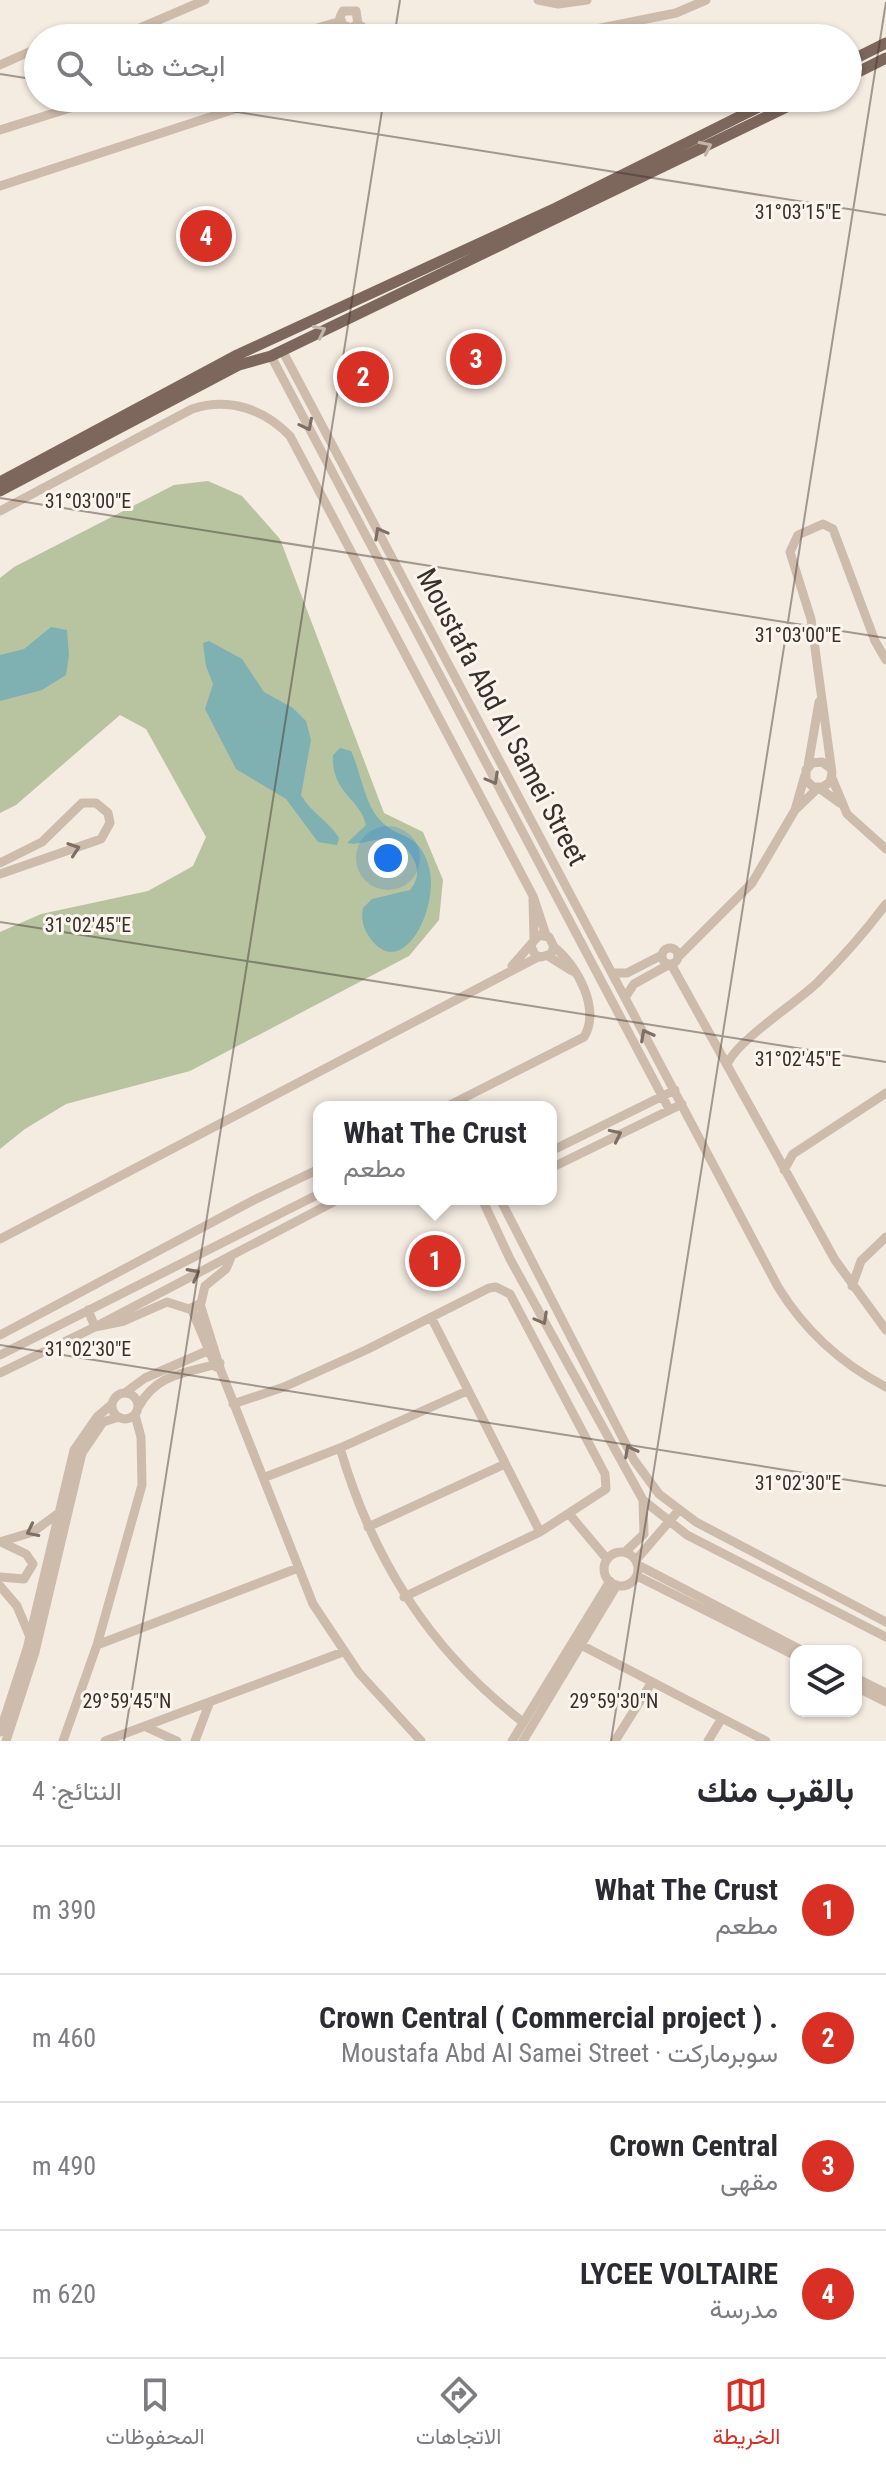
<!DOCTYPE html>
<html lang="ar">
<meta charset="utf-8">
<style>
body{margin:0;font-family:"Roboto Condensed",Vazirmatn,sans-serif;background:#f2f2f3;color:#2b2b33;direction:rtl}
.controls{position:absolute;right:24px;bottom:24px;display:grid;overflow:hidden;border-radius:16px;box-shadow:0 2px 6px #0004}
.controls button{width:72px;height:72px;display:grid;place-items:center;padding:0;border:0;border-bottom:2px solid #e1e1e2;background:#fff;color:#2b2b33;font:40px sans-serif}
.you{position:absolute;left:388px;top:858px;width:28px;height:28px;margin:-20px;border:6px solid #fff;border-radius:50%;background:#1a73e8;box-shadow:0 0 0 12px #1a73e833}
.badge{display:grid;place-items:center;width:52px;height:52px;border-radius:50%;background:#d93025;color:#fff;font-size:26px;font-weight:700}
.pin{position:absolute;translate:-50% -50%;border:4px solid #fff;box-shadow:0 2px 8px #0006}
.popup{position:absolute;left:313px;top:1101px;width:244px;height:104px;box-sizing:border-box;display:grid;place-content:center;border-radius:16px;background:#fff;filter:drop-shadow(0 2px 6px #0005);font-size:26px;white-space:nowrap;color:#7c7c81}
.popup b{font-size:30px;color:#2b2b33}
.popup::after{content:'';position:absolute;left:50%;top:100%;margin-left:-16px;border:16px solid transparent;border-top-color:#fff}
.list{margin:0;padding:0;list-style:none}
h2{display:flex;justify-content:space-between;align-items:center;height:104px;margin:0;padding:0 32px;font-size:34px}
h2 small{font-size:26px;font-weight:400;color:#7c7c81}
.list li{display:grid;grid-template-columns:52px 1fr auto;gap:24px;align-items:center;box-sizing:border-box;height:128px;padding:0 32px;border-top:2px solid #e1e1e2}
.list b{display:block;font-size:30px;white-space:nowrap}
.list p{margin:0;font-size:26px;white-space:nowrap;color:#7c7c81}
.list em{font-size:26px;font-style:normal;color:#7c7c81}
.icon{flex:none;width:44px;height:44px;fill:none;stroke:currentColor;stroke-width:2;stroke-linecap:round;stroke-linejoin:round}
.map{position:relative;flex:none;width:886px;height:1741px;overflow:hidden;direction:ltr}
.search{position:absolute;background:#fff;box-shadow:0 2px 6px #0004;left:24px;right:24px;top:24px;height:88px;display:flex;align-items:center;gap:20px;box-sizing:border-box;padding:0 28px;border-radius:44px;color:#7c7c81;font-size:30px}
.sheet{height:616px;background:#fff}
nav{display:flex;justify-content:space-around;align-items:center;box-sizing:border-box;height:112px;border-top:2px solid #e1e1e2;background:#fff;font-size:22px;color:#7c7c81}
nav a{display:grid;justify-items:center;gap:4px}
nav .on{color:#d93025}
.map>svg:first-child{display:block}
.green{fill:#b8c4a0}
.water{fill:#7fb0b2}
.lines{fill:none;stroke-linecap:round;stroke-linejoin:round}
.minor{stroke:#cdbbac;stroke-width:9}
.major{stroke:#7d675c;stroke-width:11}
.oneway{stroke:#c2b5ac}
.oneway2{stroke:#7d6f65}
.ticks{fill:none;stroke:#3b302b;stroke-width:2;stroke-opacity:0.45}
.labels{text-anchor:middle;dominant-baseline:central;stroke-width:6;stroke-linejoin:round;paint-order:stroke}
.street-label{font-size:28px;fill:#3b302b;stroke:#fbf5ee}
.ticks-label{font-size:20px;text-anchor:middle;fill:#3b302b;stroke:#fbf5ee;stroke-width:6;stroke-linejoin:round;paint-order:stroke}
</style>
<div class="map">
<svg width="886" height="1741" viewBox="0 0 886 1741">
<rect width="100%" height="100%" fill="#f4ebe1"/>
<path class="green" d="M208 481 242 496 280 539 384 813 423 832 443 880 439 920 409 956 190 1071 66 1104 25 1129 0 1149V932L41 914 148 891 193 866 206 837 146 729 120 715 16 805 0 813V578L14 567 174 485Z"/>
<path class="water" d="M51 627 67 630 69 655 66 675 42 690 0 701V655L24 649Z
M209 641 242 659 264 692 293 708 306 721 311 740 301 795C311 813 329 821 339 838L337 845 318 842 286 799 236 769 205 709 213 684 206 666 203 643Z
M340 748 351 751C361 772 364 803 380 820 398 840 418 831 428 864 442 904 403 984 370 938 363 929 361 919 363 908L372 899 410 890C418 881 419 871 414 860 395 822 367 848 347 843L366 825C360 798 331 793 333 755Z"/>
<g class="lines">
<path class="minor" d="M538 0 558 4 587 0
M358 24 351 28 343 25 340 17 343 11H356L358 24 379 38
M96 38 133 31 205 0
M283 38 341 21
M551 38 676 13 706 0
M0 65 38 48
M0 130 102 98
M0 186 268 98
M282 350 778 1287C805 1331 840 1363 886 1387
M271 356 669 1109
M0 511 192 409C229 397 264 409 290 436L533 896 546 935
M808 766 819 702
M830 768 822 762 812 763 806 770V780L813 787H823L830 782 832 773 811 619 790 552 798 535 823 524 833 529 875 641 886 660
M832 778 847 814 886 849
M819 788 840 803
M795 810 805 775
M0 863 42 842 82 803H96L108 813 110 823 101 839 0 874
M533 899 534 939
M662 956a8 8 0 1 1 16 0a8 8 0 1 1-16 0Z
M548 956 572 971
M678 957 752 883 795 810 818 788
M671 964 835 1260 886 1330
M512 966 539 935 549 937 554 947 551 954 541 957 535 955 531 946
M613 973H627L662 955
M626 996 634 984 670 964
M727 1065C735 1042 796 1003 817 983 842 958 865 932 886 904
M446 1107 584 1037C601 1009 577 965 554 947
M551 1151 675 1090
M551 1168 682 1104
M784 1170 793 1154 886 1093
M482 1199 510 1259 643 1500 687 1535 886 1637
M501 1201 634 1460 659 1494 696 1522 886 1622
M0 1239 538 957
M852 1286 861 1261 886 1237
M200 1304 221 1371 313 1604 359 1673 421 1741
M191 1308 216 1367
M88 1310 95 1327 124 1321 167 1302 189 1309 201 1303 205 1286 226 1269 232 1255
M431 1317 540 1532
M0 1335 254 1200 319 1169
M0 1355 319 1194
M0 1373 95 1327 339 1199
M126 1392 145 1378 214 1348
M112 1406a13 13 0 1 1 26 0a13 13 0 1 1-26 0Z
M233 1404 284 1387 366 1350 489 1288 496 1287 510 1294 605 1474 606 1489 540 1532 404 1597
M139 1406C158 1372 186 1374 220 1363
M340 1448C373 1560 430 1651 523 1722
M263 1478 340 1448 467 1391
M570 1515 607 1559
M368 1527 505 1464
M0 1542 33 1532 60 1512
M604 1569a17 17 0 1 1 34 0a17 17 0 1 1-34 0Z
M625 1552 644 1534 643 1500
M636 1560 679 1510
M638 1565 803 1651
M637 1576 796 1656
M0 1577 24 1579 33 1564 26 1554 1 1542
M0 1586 17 1606 30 1637
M97 1645 298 1568
M581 1645 766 1741
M856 1678 886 1693
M856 1687 886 1702
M146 1727 177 1741
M0 1732 27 1649 74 1450 97 1417 111 1405
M6 1741 35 1652 82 1453 103 1422 119 1417
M63 1741 97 1645 142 1485 141 1437 135 1415
M105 1741 343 1652
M195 1741 209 1704
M512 1741 610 1581
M523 1741 617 1585
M615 1741 652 1682
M708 1741 722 1718"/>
<path class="major" d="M848 62 886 43
M848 77 886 58
M0 482 235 356 556 208 777 98
M0 491 239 365 271 356 805 98"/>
</g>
<defs><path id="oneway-chevron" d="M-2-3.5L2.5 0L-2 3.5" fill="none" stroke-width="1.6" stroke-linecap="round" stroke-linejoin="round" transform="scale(2)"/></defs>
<g class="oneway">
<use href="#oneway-chevron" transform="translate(706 147) rotate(-26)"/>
<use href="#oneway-chevron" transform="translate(320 331) rotate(-27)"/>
</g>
<g class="oneway2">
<use href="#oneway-chevron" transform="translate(307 425) rotate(63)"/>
<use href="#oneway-chevron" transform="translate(380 533) rotate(-119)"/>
<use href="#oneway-chevron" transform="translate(493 779) rotate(61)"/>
<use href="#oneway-chevron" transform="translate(74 849) rotate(-19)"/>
<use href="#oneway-chevron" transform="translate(646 1035) rotate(-118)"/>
<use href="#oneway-chevron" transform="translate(616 1135) rotate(-26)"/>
<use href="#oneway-chevron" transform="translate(194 1274) rotate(-28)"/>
<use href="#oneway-chevron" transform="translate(542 1319) rotate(61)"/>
<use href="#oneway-chevron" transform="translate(630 1451) rotate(-118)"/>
<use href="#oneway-chevron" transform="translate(32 1531) rotate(154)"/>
</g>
<path class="ticks" d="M394 38 400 0M0 74 38 80M149 98 886 215M0 498 886 638M0 922 886 1062M0 1345 886 1486M124 1741 384 98M611 1741 886 2"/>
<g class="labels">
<g class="street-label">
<text transform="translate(502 717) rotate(62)">Moustafa Abd Al Samei Street</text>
</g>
</g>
<g class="ticks-label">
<text x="798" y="219">31°03'15"E</text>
<text x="88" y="508">31°03'00"E</text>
<text x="798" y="642">31°03'00"E</text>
<text x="88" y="932">31°02'45"E</text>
<text x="798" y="1066">31°02'45"E</text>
<text x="88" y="1356">31°02'30"E</text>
<text x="798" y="1490">31°02'30"E</text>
<text x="127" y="1708">29°59'45"N</text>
<text x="614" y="1708">29°59'30"N</text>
</g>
</svg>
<div class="controls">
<button><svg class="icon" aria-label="layers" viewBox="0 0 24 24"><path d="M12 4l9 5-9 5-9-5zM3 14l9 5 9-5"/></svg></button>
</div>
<div class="you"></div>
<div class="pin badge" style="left:435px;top:1261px">1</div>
<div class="popup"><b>What The Crust</b>مطعم</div>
<div class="pin badge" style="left:363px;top:377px">2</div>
<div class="pin badge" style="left:476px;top:359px">3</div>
<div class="pin badge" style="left:206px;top:236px">4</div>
<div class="search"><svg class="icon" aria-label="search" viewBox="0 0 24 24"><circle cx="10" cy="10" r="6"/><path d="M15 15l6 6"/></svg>ابحث هنا</div>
</div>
<section class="sheet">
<h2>بالقرب منك<small>النتائج: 4</small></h2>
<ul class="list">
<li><span class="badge">1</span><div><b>What The Crust</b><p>مطعم</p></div><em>390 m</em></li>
<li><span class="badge">2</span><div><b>. Crown Central ( Commercial project )</b><p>سوبرماركت · Moustafa Abd Al Samei Street</p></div><em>460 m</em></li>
<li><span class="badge">3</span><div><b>Crown Central</b><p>مقهى</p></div><em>490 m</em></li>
<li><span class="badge">4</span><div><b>LYCEE VOLTAIRE</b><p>مدرسة</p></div><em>620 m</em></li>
</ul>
</section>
<nav>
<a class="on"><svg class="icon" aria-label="map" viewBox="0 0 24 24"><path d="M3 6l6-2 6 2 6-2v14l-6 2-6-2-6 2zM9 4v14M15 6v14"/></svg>الخريطة</a>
<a><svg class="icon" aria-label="directions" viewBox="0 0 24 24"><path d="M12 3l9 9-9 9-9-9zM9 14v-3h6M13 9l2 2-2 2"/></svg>الاتجاهات</a>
<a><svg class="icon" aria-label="saved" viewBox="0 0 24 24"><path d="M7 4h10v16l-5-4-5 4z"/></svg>المحفوظات</a>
</nav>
